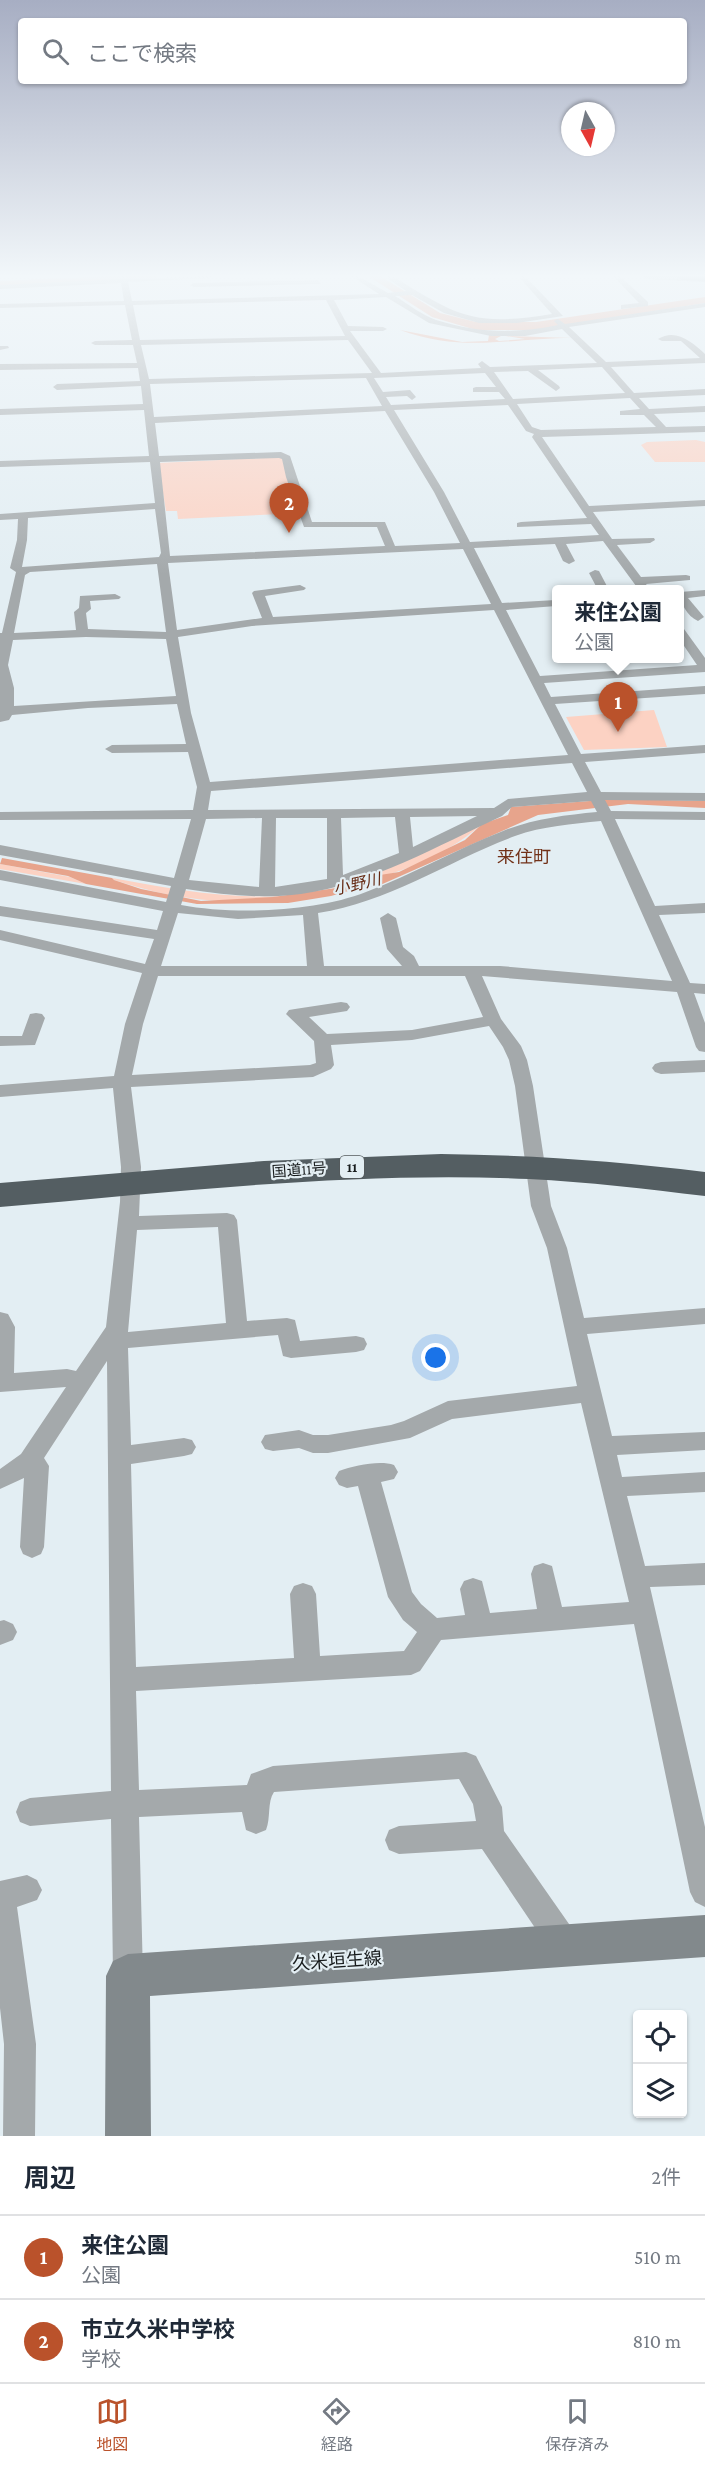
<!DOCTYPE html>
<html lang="ja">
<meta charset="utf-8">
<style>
body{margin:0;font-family:"Crimson Pro","Noto Sans JP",serif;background:#f6f6f7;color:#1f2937}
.controls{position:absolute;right:18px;bottom:18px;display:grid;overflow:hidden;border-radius:6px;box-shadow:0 2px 4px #0004}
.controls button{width:54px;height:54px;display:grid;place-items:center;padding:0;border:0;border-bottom:2px solid #e0e1e3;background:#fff;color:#1f2937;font:30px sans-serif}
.compass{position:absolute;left:561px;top:102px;width:54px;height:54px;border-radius:50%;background:#fff;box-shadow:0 2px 4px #0004;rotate:172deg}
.you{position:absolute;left:436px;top:1358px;width:21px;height:21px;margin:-15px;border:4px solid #fff;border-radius:50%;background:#1a73e8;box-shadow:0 0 0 9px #1a73e833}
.badge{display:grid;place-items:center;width:39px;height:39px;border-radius:50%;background:#ba522b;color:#fff;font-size:20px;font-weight:700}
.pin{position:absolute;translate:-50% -50px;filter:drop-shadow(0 2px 3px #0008)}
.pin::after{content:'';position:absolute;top:32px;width:21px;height:18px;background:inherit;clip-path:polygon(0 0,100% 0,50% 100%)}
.popup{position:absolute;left:552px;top:585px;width:132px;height:78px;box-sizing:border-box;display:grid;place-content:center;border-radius:6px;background:#fff;filter:drop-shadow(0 2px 4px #0005);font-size:20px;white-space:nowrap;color:#747a83}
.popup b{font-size:22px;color:#1f2937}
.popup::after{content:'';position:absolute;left:50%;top:100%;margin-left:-12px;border:12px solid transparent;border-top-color:#fff}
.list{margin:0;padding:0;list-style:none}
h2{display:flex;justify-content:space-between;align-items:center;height:78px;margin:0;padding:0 24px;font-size:26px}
h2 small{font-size:20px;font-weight:400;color:#747a83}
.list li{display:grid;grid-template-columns:39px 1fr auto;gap:18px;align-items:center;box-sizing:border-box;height:84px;padding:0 24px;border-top:2px solid #e0e1e3}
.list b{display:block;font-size:22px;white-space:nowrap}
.list p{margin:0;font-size:20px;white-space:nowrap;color:#747a83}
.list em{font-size:20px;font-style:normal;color:#747a83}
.icon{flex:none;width:33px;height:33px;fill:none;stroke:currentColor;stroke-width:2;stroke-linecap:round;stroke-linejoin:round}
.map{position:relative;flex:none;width:705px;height:2136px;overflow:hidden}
.search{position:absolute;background:#fff;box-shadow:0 2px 4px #0004;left:18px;right:18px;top:18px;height:66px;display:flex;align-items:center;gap:15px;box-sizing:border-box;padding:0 21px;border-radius:6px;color:#747a83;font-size:22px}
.sheet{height:246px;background:#fff}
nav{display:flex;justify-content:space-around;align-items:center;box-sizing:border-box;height:84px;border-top:2px solid #e0e1e3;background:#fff;font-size:16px;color:#747a83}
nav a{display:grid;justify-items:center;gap:3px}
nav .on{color:#ba522b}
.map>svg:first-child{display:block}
.green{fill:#fcd2c3}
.water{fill:#e7a48c}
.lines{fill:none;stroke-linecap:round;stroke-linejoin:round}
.river{fill:#e7a48c;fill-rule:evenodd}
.street{fill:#a4a9ab;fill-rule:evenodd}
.secondary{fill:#82898c;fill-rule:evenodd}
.highway{fill:#545e62;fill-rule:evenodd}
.labels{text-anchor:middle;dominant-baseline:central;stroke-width:4.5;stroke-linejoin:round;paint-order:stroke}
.shield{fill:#e3eef3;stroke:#545a5c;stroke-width:1.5}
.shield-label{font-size:14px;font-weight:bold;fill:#171b1c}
.street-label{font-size:15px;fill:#171b1c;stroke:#e3eef3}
.water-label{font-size:16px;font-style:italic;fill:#642811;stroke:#e3eef3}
.quarter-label{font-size:18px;fill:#723118;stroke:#e3eef3}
.near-street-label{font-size:18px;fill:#171b1c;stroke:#e3eef3}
</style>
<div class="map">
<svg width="705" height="2136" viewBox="0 0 705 2136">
<rect width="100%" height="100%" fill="#e3eef3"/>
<path class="green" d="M696 440 705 442V462H655L641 445 647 442Z
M283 457 301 513 178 519 177 511H166L158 463Z
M654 710 667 747 584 750 566 717Z
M482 824C442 860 380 882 327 888Z
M0 864 70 877 86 884 0 869Z
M112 878C168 888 223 899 280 896 226 908 165 897 114 880Z"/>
<path class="water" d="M400 330 462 342 488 341 489 335 501 336 495 339 499 341 525 339 506 336 573 338C508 338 464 353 400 330Z
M616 799 705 801V808L628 804 538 815 378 886 362 887 331 896 288 903 197 904 86 884 68 876 0 864 2 858 112 878 114 880 141 889 201 901 273 897 350 886 380 875 399 872 465 840 482 824 508 815 511 807Z"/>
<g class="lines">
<path class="river" d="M108 276H159L154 279 0 287V281Z
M368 276H380L440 313 476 322H536L705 297V303L536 330H476L432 317Z"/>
<path class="street" d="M120 276H126L127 278 213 276 209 278 128 282 132 301 379 294 351 276H358L388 293 406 291 384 276H392C458 316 472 327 552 314L518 276H525L563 316 517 323H479L444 313 412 295 395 296C408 304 422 315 436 320 478 333 515 334 558 325L554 321 558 319 565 324 705 303V307L569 327 606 362 700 358 681 341H662L658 339C676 328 692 342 705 354V363L611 367 634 393 705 389V395L639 398 649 409 705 406V412L654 414 666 427 705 426V432L542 437 589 506 705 500V506L593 512 612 539 654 538 655 540 650 543 617 545 641 577 686 575 690 576V580L646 584 650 590H639L603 541 566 544 575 561 569 564 563 561 555 544 474 548 502 603 556 600V606L506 610 540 676 697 665 680 640V628L684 629 705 658V672L544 683 551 697 705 686V694L555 704 581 754 705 745V753L585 762 601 792 705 793V801L605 800 611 811 705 812V820L615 819 655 906 705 903V913L659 915 690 983 705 984V994L694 993 705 1023V1052L699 1051 696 1047 677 992 482 976 501 1019 521 1046 527 1060 533 1086 551 1206 567 1248 584 1318 705 1308V1324L587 1334 612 1436 705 1432V1450L617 1455 622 1477 705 1472V1492L627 1496 645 1566 705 1563V1585L650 1587 705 1827V1907L695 1902 690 1892 634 1624 441 1640 420 1671 411 1675 136 1691 139 1790 247 1785 251 1774 273 1766 466 1752 476 1756 502 1807 504 1831 576 1934 580 1945 576 1956 565 1960 554 1956 482 1849 399 1854 389 1850 385 1840 389 1830 399 1826 476 1821 473 1804 459 1779 274 1792C267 1802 271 1818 266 1830L256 1834 246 1830 242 1812 139 1817 143 1976 139 1987 128 1991 117 1987 113 1976 111 1819 30 1826 20 1822 16 1812 20 1802 30 1798 111 1791 107 1361 44 1458 49 1466 44 1547 41 1554 32 1558 23 1554 20 1547 24 1478 0 1489V1469L21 1454 66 1387 0 1392V1312L8 1314 15 1327 14 1373 67 1369 76 1371 106 1327 120 1202 121 1167 113 1088 0 1097V1085L114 1076 125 1024 142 973 0 940V930L145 964 154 939 0 916V906L157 930 163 911 0 880V870L166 902 171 886 0 855V845L174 878 191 819 0 820V812L193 810 197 787 188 752 112 753 105 749 112 745 186 744 177 704 88 708 12 715 9 720 0 722V633H2L16 572 10 568 17 540 18 519 0 520V514L155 503 150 462 0 467V461L149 456 144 410 0 415V409L143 404 141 386 57 390 53 387 57 384 140 381 138 368 0 370V364L137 363 133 345H95L91 343 95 341 132 340 125 305 0 308V304L124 301 121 283 0 289V285L120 279ZM386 297 429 323 491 336H525L562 329 597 363 490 367 482 361 478 364 481 368 381 373 350 331H383L387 329 383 327 348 326 334 300ZM326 300 345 336 140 340 133 305ZM348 340 372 373 149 379 141 345ZM602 367 625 393 513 399 494 372 528 371 556 391 560 388 559 386 538 370ZM485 373 496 387H476L473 388V392H499L505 399 391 405 386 397 407 396 412 400 416 397 410 390 383 392 374 378ZM366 378 382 406 154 417 150 384ZM630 398 640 409 620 411V415H644L656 427 541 430 532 427 517 404ZM508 405 526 431 534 434 532 437 587 518 521 522 517 523V527L591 524 599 535 470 542 444 492 394 410ZM385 411 434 492 460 543 395 546 385 522H312L290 456 281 452 159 456 155 423ZM279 458 282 459 286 477 304 527H377L385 546 170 556 160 462ZM155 509 161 553 159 557 22 567 27 540 28 518ZM463 549 491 604 273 617 265 596 304 590 306 588 300 585 254 591 252 593 262 618 177 630 168 563ZM157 564 166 632 88 629 86 613 91 609 90 601 119 599 121 597 115 594 80 596 79 608 74 612 76 630 14 633 25 575 30 572ZM494 610 568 755 210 782 191 713 178 637 252 626ZM86 637 166 639 176 696 14 706V688L8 665 13 640ZM572 763 587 792 508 799 494 808 208 810 211 791ZM591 801 597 812C565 815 533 819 503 831 457 849 413 874 366 892 315 912 234 915 181 905L186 889C224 895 262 899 301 894 372 884 437 846 502 816L512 807ZM477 816 413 847 410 817ZM395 817 399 853 343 875 341 818ZM262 818 259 887 189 880 206 819ZM276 818H327V879L275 887ZM601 821 672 981 500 966H419L414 956 403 947 396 918 388 913 380 918 387 949 402 966H324L318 913C389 902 448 861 515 836 543 826 572 824 601 821ZM178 913 238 919 303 915 307 966H161ZM158 976H465L483 1017 412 1030 327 1034 309 1017 347 1011 350 1007 347 1003 341 1002 295 1009 289 1010 286 1014 314 1041 316 1063 310 1065 132 1075 143 1024ZM489 1026 503 1047 509 1060 515 1086 531 1206 547 1248 577 1386 448 1401 404 1421 391 1425 328 1435H313L299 1430 265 1435 261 1442 265 1449 273 1451 299 1448 313 1453H328L410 1438 452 1419 581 1403 629 1602 562 1607 552 1566 543 1563 534 1566 531 1574 537 1609 490 1613 482 1581 473 1578 464 1581 460 1589 465 1615 437 1618 421 1604 412 1592 381 1482 394 1479 398 1472 394 1465C379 1460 354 1466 339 1471L335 1478 339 1485 347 1488 358 1486 388 1597 403 1620 417 1632 404 1651 320 1656 316 1594 312 1586 303 1583 294 1586 290 1594 294 1658 136 1667 131 1464 184 1456 192 1454 196 1447 192 1440 184 1438 131 1445 128 1348 278 1335 283 1356 291 1358 356 1352 364 1350 367 1344 364 1338 356 1336 300 1341 295 1320 287 1318 247 1321 237 1220 234 1215 227 1213 139 1216 141 1167 131 1087 313 1077 331 1069 334 1065 331 1045 412 1040ZM218 1227 226 1323 128 1332 137 1230Z
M613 276H620L648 302V306L621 309V305L639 303Z
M318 280 321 284 194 287 190 285 194 283Z
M0 346H8L9 348 0 350Z
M595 570 599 571 609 590H598L589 573Z
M705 590V596L688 598 704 617 698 621C687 616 680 603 680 592Z
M36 1013 42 1014 45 1018 35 1045 0 1046V1036H22L30 1014Z
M705 1060V1072L661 1074 655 1072 652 1068 655 1064 661 1062Z
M4 1620 13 1624 17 1632 13 1640 0 1645V1621Z
M27 1875 37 1880 42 1890 37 1900 17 1907 36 2044 35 2136H3L4 2044 0 2008V1881Z"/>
<path class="secondary" d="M642 276H705V282L647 279Z
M705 1915V1957L150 1996 151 2136H105L106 1976 113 1961 128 1954Z"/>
<path class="highway" d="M675 276H705V281L682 280Z
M441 1154C530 1155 617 1161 705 1172V1196C646 1189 588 1182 529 1179 353 1171 176 1192 0 1207V1183L264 1161Z"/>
</g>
<linearGradient id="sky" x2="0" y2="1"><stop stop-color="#a7aec3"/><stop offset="0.48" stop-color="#f2f7fa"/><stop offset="1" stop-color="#f2f7fa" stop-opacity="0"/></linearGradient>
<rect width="705" height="575" fill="url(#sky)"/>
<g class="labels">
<rect class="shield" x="340" y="1156" width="24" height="22" rx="4.5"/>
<g class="shield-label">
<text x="352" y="1167">11</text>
</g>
<g class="street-label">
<text transform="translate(299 1170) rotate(-4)">国道11号</text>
</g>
<g class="water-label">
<text transform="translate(357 884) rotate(-13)">小野川</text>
</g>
<g class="quarter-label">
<text x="524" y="857">来住町</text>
</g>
<g class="near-street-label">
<text transform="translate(337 1961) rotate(-4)">久米垣生線</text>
</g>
</g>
</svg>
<div class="controls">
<button><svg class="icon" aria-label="locate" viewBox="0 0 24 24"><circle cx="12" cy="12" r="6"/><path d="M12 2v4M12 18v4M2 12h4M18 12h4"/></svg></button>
<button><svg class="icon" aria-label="layers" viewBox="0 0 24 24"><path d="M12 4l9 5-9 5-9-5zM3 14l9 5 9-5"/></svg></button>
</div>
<svg class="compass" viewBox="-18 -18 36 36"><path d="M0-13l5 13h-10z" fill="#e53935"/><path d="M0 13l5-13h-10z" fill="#747a83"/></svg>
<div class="you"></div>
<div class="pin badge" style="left:618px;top:732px">1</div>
<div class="popup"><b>来住公園</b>公園</div>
<div class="pin badge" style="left:289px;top:533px">2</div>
<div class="search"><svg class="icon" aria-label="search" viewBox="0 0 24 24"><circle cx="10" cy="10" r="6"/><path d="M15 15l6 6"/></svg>ここで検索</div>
</div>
<section class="sheet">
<h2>周辺<small>2件</small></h2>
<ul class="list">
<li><span class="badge">1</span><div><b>来住公園</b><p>公園</p></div><em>510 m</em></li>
<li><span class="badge">2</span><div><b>市立久米中学校</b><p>学校</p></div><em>810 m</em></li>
</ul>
</section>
<nav>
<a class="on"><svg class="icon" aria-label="map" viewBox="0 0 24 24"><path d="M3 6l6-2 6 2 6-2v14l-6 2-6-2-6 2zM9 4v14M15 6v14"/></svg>地図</a>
<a><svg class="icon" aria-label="directions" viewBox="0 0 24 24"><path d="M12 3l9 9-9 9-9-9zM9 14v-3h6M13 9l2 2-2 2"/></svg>経路</a>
<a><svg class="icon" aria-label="saved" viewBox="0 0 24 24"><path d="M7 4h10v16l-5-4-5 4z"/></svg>保存済み</a>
</nav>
